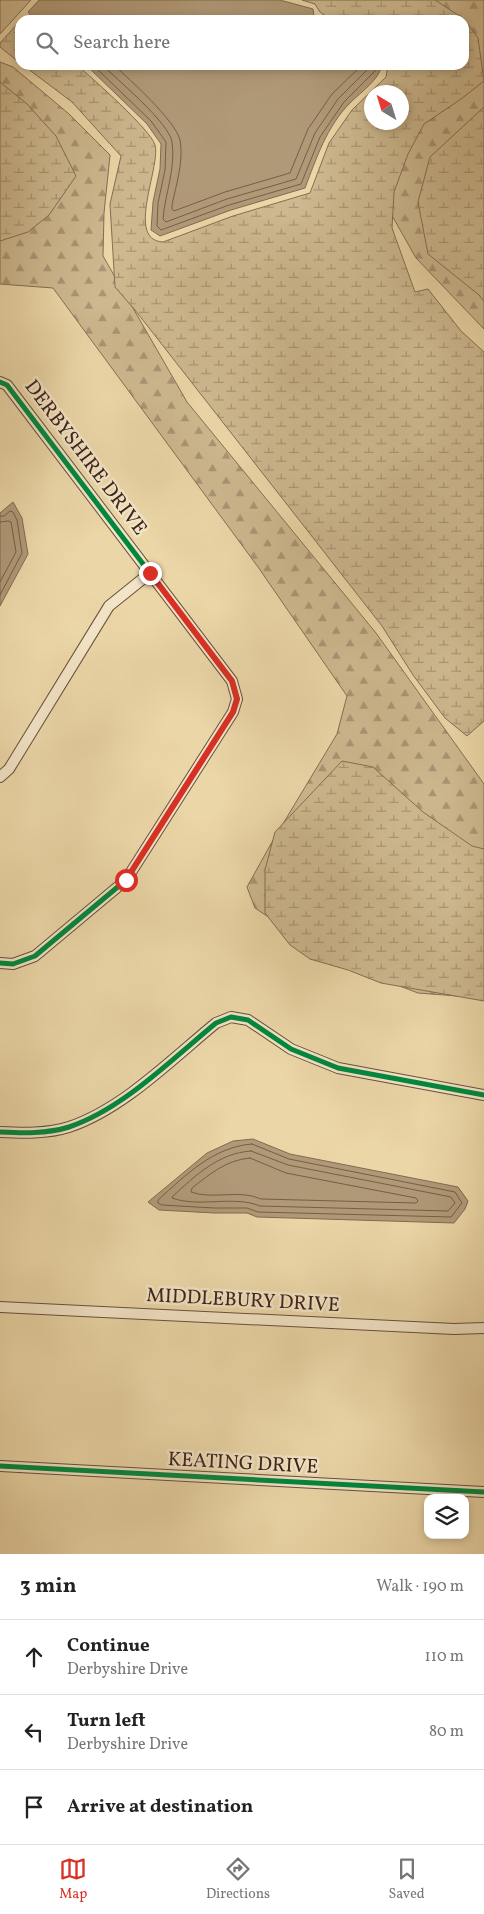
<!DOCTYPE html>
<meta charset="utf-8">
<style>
body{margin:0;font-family:Vollkorn,serif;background:#f6f6f6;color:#222}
.controls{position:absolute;right:15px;bottom:15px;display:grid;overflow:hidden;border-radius:10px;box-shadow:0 2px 8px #0003}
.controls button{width:45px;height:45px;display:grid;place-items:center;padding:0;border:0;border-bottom:1px solid #e0e0e0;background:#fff;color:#222;font:25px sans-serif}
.compass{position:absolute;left:364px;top:85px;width:45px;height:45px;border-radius:50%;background:#fff;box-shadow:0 2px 8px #0003;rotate:322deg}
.stop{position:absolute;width:15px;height:15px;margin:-11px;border:4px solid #d93025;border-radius:50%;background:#fff}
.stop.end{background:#d93025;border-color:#fff;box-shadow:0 1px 5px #0008}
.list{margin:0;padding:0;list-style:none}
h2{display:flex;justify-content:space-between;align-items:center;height:65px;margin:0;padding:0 20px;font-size:21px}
h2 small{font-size:16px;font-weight:400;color:#767676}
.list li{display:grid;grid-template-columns:32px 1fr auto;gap:15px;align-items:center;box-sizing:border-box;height:75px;padding:0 20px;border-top:1px solid #e0e0e0}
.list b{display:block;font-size:19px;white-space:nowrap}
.list p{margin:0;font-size:16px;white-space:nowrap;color:#767676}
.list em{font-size:16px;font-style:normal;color:#767676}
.icon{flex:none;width:28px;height:28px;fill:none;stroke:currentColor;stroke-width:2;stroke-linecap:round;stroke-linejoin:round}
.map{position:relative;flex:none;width:484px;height:1554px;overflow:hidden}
.search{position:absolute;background:#fff;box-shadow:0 2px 8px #0003;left:15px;right:15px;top:15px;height:55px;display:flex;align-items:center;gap:12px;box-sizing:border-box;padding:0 18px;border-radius:15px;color:#767676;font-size:19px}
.sheet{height:290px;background:#fff}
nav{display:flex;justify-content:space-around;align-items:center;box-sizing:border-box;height:70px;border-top:1px solid #e0e0e0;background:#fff;font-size:14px;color:#767676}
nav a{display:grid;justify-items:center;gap:2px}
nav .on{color:#d93025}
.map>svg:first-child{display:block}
.grass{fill:#cdb88f;stroke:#846e54}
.forest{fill:url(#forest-firs);stroke:#846e54}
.wetland{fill:url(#wetland-marsh);stroke:#846e54;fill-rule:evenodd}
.water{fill:#b09977;stroke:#826a52}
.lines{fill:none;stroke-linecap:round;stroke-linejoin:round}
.shore{stroke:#765e48;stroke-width:1}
.minor-casing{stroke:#68503d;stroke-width:12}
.minor{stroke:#f2e4c6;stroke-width:10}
.cycleway-casing{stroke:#f2e4c6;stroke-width:8}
.cycleway{stroke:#00873e;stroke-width:5}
.route{stroke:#d93025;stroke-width:6}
.labels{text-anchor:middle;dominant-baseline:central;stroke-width:5;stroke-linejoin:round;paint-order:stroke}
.street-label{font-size:20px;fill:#3c231a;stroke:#f2e4c6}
</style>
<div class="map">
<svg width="484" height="1554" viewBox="0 0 484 1554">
<defs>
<pattern id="forest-firs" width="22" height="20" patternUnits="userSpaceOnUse" patternTransform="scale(1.25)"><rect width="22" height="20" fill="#cdb88f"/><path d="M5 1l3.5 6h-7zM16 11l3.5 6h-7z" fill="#a89574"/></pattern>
<pattern id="wetland-marsh" width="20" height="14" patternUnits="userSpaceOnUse" patternTransform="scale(1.25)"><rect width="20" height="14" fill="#cdb88f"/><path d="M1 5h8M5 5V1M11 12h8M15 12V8" fill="none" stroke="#a89574"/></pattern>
</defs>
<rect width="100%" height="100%" fill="#ebd6a7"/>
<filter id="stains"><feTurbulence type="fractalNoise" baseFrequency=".004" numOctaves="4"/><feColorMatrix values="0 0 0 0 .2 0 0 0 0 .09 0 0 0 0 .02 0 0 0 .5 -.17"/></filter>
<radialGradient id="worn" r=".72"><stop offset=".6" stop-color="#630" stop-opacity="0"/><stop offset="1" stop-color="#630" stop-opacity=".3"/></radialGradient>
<path class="grass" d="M0 0H31L0 34Z"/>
<path class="forest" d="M427 0H484V329L416 258 390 212 387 155 464 65V20Z
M0 62 13 67 69 114 110 155 104 213 103 256 187 402 376 633 484 784V998L418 993 332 960 255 908 247 887 272 842 337 734 347 696 258 567 53 288 0 284Z"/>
<path class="wetland" d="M302 0H435L464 19 478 38 484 81 461 99 424 124 408 154 394 192 392 228 415 292 428 289 461 331 484 352V721L467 736 445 718 413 675 382 626 135 310 115 287 110 204 121 156 72 102 23 65H77C92 78 151 130 155 145 161 167 125 240 163 242L233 216 310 193 329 143 352 110 386 77 388 65H464V20H331L320 12 315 4ZM372 92H402V122H372Z
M20 21V63L0 47V43Z
M0 82 27 104 56 136 76 176 49 215 28 232 0 241Z
M484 107V301L479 295 428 254 418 202 430 157Z
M342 761 373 767 423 812 472 846 484 849V1001L381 983 348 970 310 959 290 945 265 913V870L275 832Z"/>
<path class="water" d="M39 0H280L313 9 314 16 322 20H34L28 12Z
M86 65H382C379 80 361 92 350 103 327 126 316 159 305 188L231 210 160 236 151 230 153 202 160 169 161 144 147 124Z
M13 502 22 518 28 554 0 606V513Z
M253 1139 290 1154 458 1187 468 1201 465 1209 454 1223 257 1217 247 1213H214L159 1210 148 1202 207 1153 233 1141Z"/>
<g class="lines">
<path class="shore" d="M93 65 151 121 166 142 165 170 158 203 157 226 161 230 229 205 301 184 320 137 344 102 375 71 377 65
M102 65C117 79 170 124 172 142 176 168 165 194 163 219L166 222 227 199 296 179 315 133 338 99 369 68 370 65
M114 65C130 80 175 120 180 140 184 161 176 185 172 205V209L174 211 225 192 290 173 308 129 332 94 362 65
M0 516H4L10 511 13 512 17 520 22 553 0 595
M0 522 8 521 11 522 16 552 0 582
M252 1144 289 1159 455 1192 462 1203 451 1217 258 1212 247 1208H214L162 1205 158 1203V1200C186 1175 213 1147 252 1144Z
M251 1151 288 1165 451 1197 455 1203 448 1211 260 1206C234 1195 199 1208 172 1198L173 1196C196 1175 219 1153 251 1151Z
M250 1158 286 1173 416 1198 418 1201 416 1203 261 1199C239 1189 213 1200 191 1192L192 1188C210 1174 226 1160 250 1158Z"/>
<defs>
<path id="minor" d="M0 382 7 385 232 681 237 699 233 712 126 880 35 956 13 964 0 963
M0 777 9 769 109 606 150 573
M0 1132C22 1133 47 1134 69 1127 123 1109 172 1059 216 1023L231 1017 248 1020 291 1049 338 1068 484 1095
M0 1307 454 1329 484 1328
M0 1466 484 1492"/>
</defs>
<use href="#minor" class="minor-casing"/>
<use href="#minor" class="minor"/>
<defs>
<path id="cycleway" d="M0 382 7 385 232 681 237 699 233 712 126 880 35 956 13 964 0 963
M0 1132C22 1133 47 1134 69 1127 123 1109 172 1059 216 1023L231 1017 248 1020 291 1049 338 1068 484 1095
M0 1466 484 1492"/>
</defs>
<use href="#cycleway" class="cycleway-casing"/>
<use href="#cycleway" class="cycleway"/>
</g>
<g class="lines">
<path class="route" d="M126 880 233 712 237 699 232 681 150 573"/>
</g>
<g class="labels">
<g class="street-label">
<text transform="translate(85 458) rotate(53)">DERBYSHIRE DRIVE</text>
<text transform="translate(243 1301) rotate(3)">MIDDLEBURY DRIVE</text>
<text transform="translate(243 1464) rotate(3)">KEATING DRIVE</text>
</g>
</g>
<rect width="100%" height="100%" filter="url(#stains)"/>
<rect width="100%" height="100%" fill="url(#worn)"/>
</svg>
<div class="controls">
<button><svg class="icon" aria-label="layers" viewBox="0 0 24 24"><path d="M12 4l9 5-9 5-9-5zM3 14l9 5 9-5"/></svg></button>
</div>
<svg class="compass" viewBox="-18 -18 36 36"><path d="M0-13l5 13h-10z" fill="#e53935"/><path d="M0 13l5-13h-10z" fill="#767676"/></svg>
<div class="stop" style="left:126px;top:880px"></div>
<div class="stop end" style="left:150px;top:573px"></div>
<div class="search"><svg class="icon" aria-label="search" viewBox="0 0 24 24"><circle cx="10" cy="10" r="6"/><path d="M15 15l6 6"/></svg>Search here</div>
</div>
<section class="sheet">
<h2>3 min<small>Walk · 190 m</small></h2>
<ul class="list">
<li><svg class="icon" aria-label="ahead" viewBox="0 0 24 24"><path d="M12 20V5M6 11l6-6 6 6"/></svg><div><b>Continue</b><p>Derbyshire Drive</p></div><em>110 m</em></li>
<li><svg class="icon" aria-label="left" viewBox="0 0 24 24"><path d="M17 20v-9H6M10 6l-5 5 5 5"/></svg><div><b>Turn left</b><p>Derbyshire Drive</p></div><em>80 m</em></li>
<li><svg class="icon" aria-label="arrive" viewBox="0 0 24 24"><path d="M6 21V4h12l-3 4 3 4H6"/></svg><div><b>Arrive at destination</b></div></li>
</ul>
</section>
<nav>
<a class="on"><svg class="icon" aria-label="map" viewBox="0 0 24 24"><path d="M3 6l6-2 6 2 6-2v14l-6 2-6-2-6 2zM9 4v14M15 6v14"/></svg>Map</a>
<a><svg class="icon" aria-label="directions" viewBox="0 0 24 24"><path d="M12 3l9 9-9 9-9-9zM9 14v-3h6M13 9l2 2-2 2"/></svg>Directions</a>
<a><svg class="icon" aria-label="saved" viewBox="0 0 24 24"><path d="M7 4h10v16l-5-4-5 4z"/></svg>Saved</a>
</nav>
